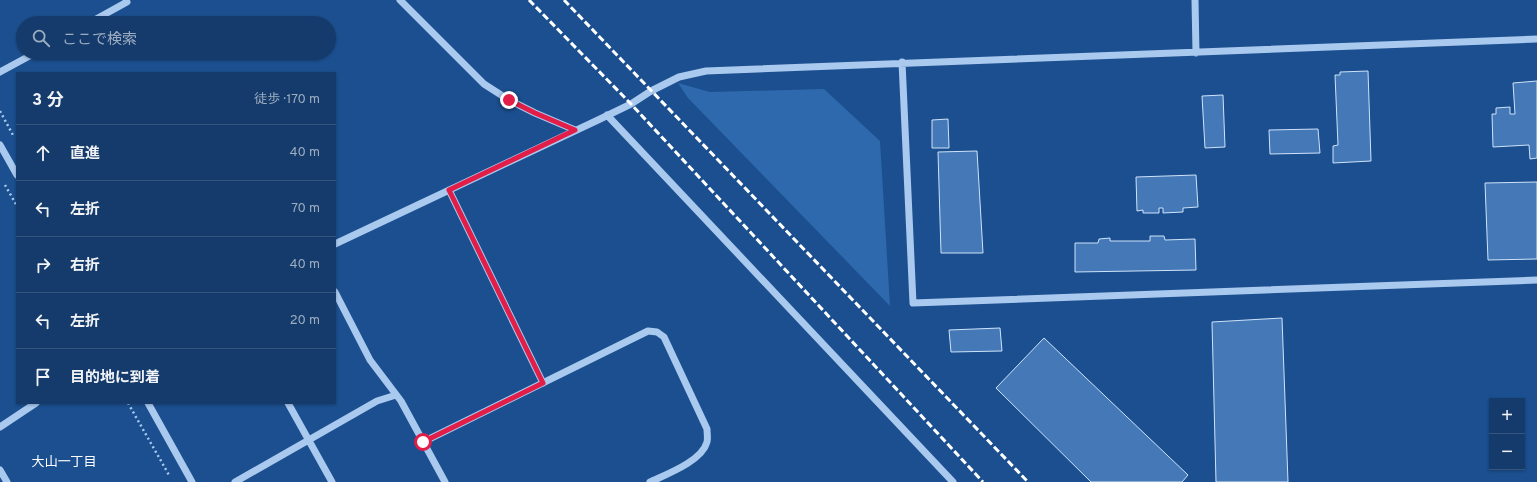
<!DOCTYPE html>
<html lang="ja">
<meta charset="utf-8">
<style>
body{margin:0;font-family:Overpass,"Noto Sans JP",sans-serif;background:#1d4271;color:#f1f3f6}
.controls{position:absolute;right:12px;bottom:12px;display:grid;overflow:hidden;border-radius:0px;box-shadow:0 1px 3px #0004}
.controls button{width:36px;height:36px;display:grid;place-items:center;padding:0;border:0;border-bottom:1px solid #33557e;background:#143b6b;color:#f1f3f6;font:20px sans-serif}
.stop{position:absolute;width:12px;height:12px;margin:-9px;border:3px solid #e11d48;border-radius:50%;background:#fff}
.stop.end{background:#e11d48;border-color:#fff;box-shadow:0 1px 4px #0008}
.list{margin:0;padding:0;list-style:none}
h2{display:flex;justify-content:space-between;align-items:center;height:52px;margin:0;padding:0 16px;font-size:17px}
h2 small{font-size:13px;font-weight:400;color:#9dadc1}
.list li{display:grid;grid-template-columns:26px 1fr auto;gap:12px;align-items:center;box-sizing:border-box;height:56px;padding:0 16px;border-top:1px solid #33557e}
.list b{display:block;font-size:15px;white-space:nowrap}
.list em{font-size:13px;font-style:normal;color:#9dadc1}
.icon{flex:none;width:22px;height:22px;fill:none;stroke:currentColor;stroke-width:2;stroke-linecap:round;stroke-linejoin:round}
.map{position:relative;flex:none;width:1537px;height:482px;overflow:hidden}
.search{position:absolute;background:#143b6b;box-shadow:0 1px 3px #0004;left:16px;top:16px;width:320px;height:44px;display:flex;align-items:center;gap:10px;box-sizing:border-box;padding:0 14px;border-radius:22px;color:#9dadc1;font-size:15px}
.panel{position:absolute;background:#143b6b;box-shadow:0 1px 3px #0004;left:16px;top:72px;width:320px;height:332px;border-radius:0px}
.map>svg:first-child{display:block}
.green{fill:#2e69ad}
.building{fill:#4478b7;stroke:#cfe3fa}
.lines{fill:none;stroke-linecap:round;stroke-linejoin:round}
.path{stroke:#a9c9ee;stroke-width:2.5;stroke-dasharray:2 3;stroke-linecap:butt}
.minor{stroke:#a9c9ee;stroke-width:7}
.rail{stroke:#fff;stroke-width:3;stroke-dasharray:7 3;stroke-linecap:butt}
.route{stroke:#e11d48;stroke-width:5}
.labels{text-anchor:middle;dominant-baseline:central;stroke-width:3;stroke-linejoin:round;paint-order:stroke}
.neighbourhood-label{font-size:13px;fill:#fff;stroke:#1b4f8f}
</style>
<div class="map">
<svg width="1537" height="482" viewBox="0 0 1537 482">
<rect width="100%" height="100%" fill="#1b4f8f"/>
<path class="green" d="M678 83 710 92 824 89 880 141 890 306 688 98Z"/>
<path class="building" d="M1368 71 1371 161 1333 163V146L1338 145 1335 75H1340V72Z
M1537 81V158L1530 159 1529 145 1493 147 1492 114H1496V108L1510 107V114H1515L1513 83Z
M1223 95 1225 147 1205 148 1202 96Z
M948 119 949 148H932V120Z
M1318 129 1320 153 1270 154 1269 130Z
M977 151 983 253H941L938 152Z
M1196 175 1198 207 1183 208V212L1163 213V208H1159V213H1143V210L1137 211 1136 177Z
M1537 182V259L1488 260 1485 183Z
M1150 236H1164L1165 240 1195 239 1196 270 1075 272V243H1098L1099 239 1110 238V241H1150Z
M1282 318 1288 482H1216L1212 322Z
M1000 328 1002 351 951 352 949 330Z
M1044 338 1188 475 1182 482H1091L996 388Z"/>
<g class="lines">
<path class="path" d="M0 111 14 137
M5 185 17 206
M128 403 169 475"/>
<path class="minor" d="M400 0 484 84 509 100 535 113 575 130
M1195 0 1196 53
M89 23 127 2 126 0
M902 62 913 303 1537 280
M0 72 35 53
M607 115 953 482
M0 145 17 175
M449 190 543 383
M335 244 598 120 631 104 651 91 679 77 706 71 1537 39
M335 292 370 360 401 401 445 482
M148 403 192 482
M288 403 332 482
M0 427 36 403
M423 442 648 331 657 332 664 337 707 429C707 433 708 438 707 442 702 461 667 474 650 482
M0 470 7 482
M235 482 377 401 396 395"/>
<path class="rail" d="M529 0 631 104 983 482
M564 0 1028 482"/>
</g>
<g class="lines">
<path class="route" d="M423 442 543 383 449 190 575 130 535 113 509 100"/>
</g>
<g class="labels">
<g class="neighbourhood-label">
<text x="64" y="463">大山一丁目</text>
</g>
</g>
</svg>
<div class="controls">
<button>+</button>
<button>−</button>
</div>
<div class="stop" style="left:423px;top:442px"></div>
<div class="stop end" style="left:509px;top:100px"></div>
<div class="search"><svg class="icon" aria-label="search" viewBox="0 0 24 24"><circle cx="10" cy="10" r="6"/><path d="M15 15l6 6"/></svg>ここで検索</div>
<section class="panel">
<h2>3 分<small>徒歩 · 170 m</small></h2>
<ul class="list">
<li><svg class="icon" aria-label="ahead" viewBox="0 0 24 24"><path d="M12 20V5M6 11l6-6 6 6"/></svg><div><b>直進</b></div><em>40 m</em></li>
<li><svg class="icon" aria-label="left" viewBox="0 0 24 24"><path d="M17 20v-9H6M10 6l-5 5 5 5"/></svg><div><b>左折</b></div><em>70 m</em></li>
<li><svg class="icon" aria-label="right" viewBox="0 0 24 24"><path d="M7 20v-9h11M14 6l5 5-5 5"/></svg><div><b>右折</b></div><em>40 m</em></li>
<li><svg class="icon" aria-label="left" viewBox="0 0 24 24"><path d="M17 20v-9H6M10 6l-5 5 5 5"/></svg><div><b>左折</b></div><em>20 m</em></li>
<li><svg class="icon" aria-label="arrive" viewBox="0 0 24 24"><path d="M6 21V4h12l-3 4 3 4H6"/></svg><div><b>目的地に到着</b></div></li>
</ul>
</section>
</div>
